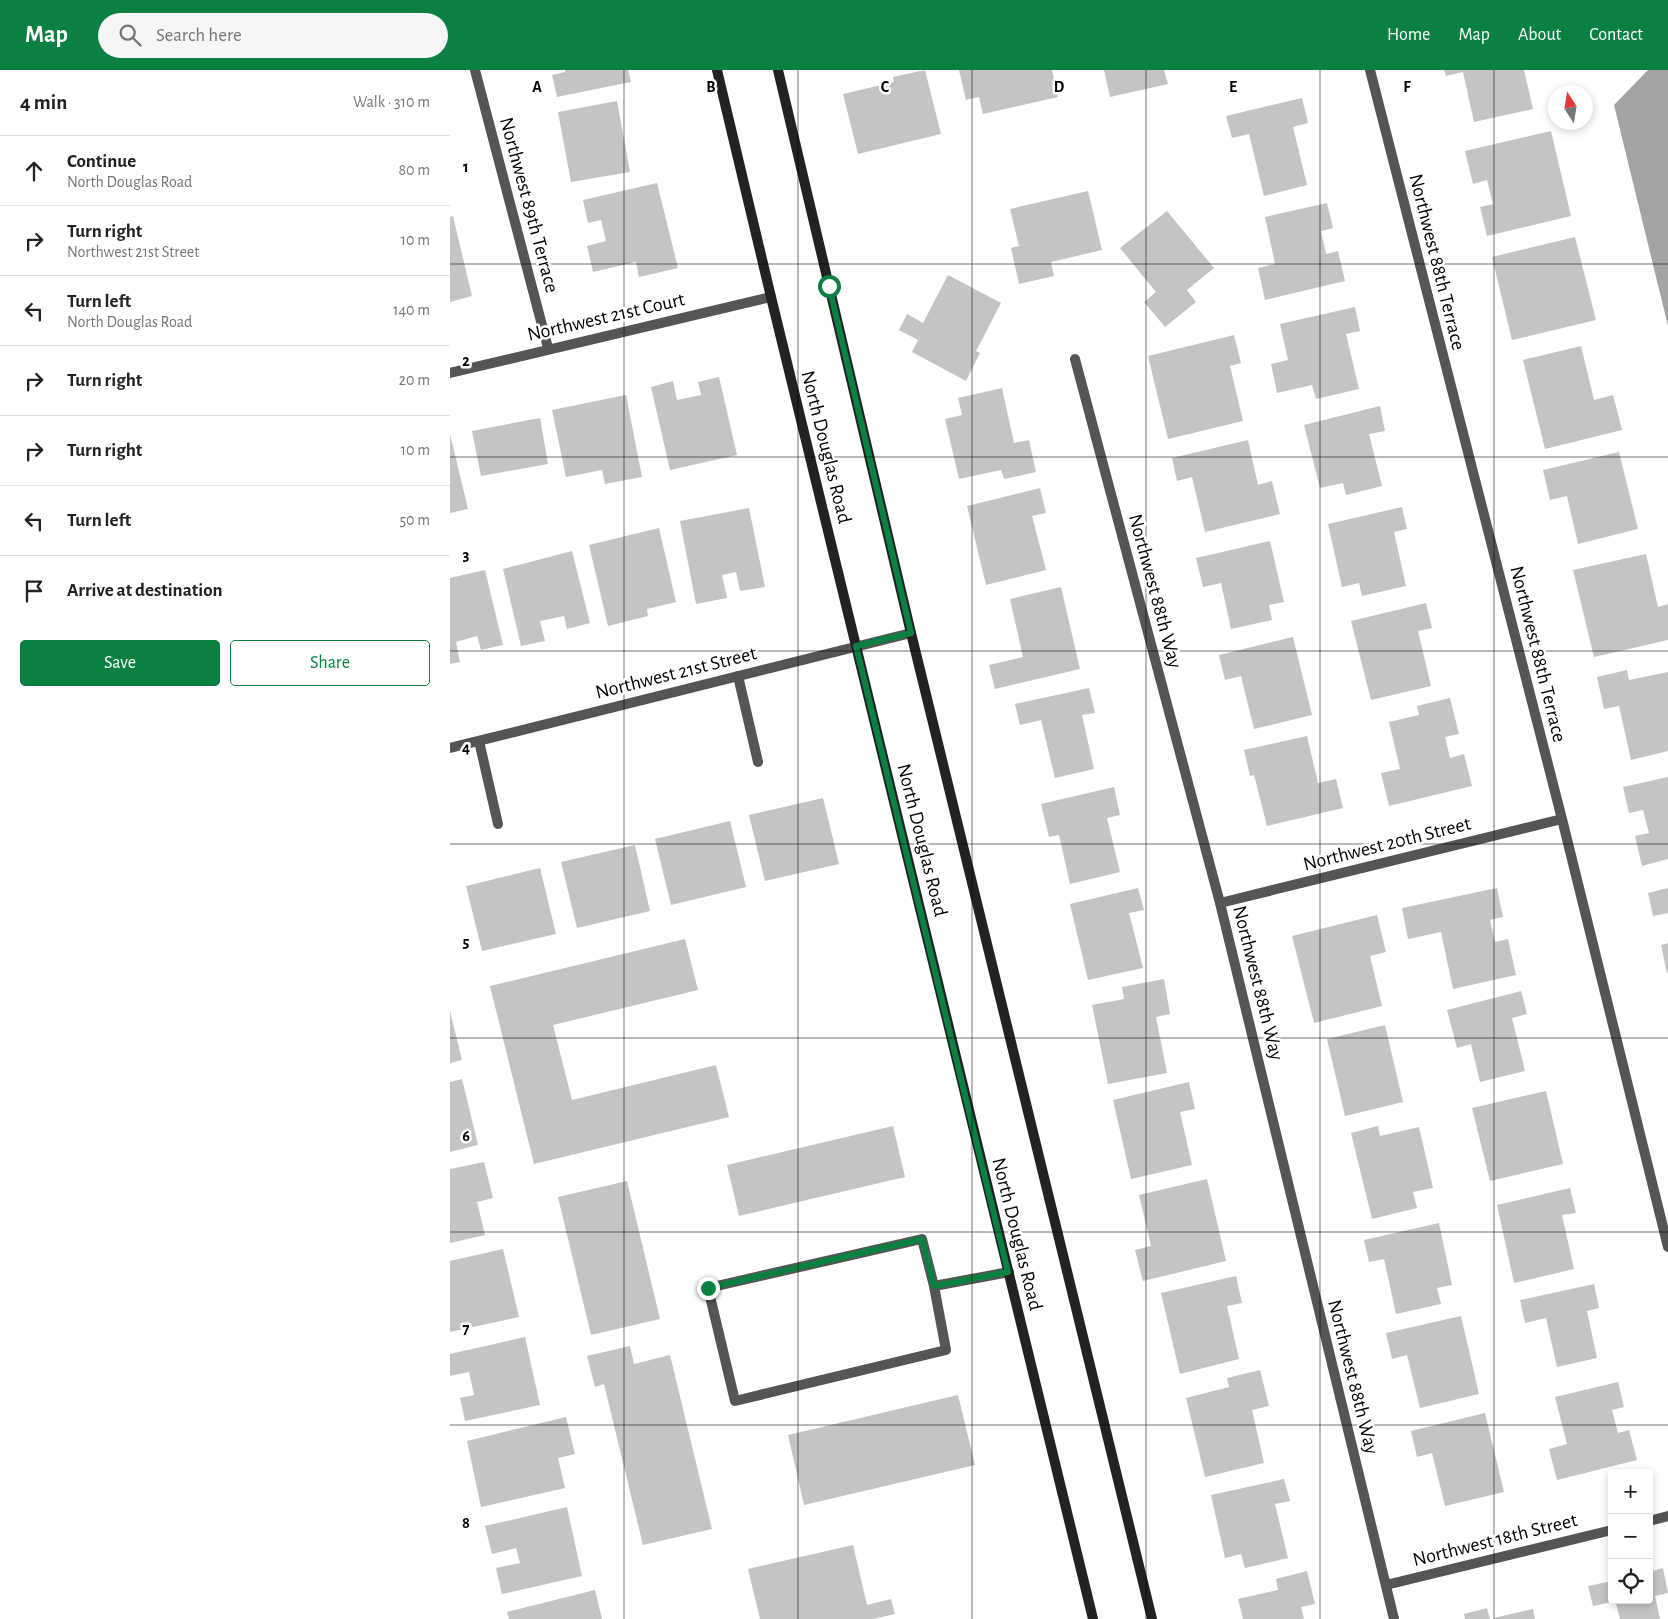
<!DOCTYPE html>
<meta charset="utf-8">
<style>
body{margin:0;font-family:"Alegreya Sans",sans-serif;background:#f6f6f6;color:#222}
.controls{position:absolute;right:15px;bottom:15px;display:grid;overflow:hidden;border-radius:5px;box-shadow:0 2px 8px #0003}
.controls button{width:45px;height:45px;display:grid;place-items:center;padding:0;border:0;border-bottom:1px solid #e0e0e0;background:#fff;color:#222;font:25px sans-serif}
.compass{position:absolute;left:1098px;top:15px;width:45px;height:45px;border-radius:50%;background:#fff;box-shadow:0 2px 8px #0003;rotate:348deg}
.stop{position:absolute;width:15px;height:15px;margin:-11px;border:4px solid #0b8043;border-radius:50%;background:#fff}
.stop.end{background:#0b8043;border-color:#fff;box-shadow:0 1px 5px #0008}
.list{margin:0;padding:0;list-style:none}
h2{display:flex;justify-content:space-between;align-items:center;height:65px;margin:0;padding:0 20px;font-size:21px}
h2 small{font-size:16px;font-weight:400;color:#767676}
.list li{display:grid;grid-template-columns:32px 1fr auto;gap:15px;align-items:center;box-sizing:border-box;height:70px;padding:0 20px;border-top:1px solid #e0e0e0}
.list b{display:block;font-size:19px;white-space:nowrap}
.list p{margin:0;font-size:16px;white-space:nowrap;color:#767676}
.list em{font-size:16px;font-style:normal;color:#767676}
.actions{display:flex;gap:10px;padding:15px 20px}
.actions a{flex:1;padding:11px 0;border:1px solid #0b8043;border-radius:5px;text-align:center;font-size:18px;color:#0b8043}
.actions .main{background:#0b8043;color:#fff}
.icon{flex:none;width:28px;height:28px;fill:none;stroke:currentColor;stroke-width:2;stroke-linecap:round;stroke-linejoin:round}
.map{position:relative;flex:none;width:1218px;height:1549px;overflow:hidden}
header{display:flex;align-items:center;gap:30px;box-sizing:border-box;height:70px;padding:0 25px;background:#0b8043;color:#fff}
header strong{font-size:24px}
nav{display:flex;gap:28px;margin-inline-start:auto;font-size:18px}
.search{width:350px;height:45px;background:#f6f6f6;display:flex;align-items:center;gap:12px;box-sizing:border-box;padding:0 18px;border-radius:28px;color:#767676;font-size:19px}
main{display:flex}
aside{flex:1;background:#fff}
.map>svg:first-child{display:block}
.water{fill:#a3a3a3}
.building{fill:#c4c4c4}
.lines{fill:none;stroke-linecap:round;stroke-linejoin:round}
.service{stroke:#555;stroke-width:10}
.minor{stroke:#555;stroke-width:10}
.secondary{stroke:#222;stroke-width:10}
.route{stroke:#0b8043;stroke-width:6}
.grid{fill:none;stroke:#000;stroke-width:1;stroke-opacity:0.55}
.labels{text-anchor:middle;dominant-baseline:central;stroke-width:5;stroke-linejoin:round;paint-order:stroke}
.street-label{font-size:20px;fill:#000;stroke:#fff}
.grid-label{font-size:16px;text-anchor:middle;font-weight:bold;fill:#000;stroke:#fff;stroke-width:5;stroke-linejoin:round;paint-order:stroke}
</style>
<header>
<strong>Map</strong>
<div class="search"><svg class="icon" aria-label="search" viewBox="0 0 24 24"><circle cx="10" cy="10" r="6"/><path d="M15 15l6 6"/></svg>Search here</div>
<nav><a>Home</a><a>Map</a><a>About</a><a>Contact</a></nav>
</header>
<main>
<aside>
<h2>4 min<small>Walk · 310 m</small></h2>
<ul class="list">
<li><svg class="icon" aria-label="ahead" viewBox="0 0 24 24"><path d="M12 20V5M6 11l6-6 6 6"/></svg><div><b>Continue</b><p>North Douglas Road</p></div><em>80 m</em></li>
<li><svg class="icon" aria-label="right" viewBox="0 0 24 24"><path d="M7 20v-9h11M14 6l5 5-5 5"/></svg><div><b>Turn right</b><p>Northwest 21st Street</p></div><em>10 m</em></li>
<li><svg class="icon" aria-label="left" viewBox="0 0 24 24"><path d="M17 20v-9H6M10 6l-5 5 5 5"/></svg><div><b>Turn left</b><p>North Douglas Road</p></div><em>140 m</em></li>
<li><svg class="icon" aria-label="right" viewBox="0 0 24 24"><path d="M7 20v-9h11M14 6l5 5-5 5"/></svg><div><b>Turn right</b></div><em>20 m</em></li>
<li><svg class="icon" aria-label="right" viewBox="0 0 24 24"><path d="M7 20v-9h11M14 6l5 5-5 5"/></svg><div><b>Turn right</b></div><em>10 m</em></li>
<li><svg class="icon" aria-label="left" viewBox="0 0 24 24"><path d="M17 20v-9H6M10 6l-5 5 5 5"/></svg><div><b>Turn left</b></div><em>50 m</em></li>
<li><svg class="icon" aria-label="arrive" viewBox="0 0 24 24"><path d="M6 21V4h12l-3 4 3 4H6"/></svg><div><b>Arrive at destination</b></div></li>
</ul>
<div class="actions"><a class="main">Save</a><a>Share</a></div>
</aside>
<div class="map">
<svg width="1218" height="1549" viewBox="0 0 1218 1549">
<rect width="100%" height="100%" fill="#fff"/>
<path class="water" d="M1198 0H1218V256L1164 35Z"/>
<path class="building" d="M115 0H178L181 12 107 27 102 5 115 2Z
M475 0 491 64 408 84 393 24 444 12 443 7Z
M509 0H602L608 27 533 44 529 27 516 30Z
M654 0H714L718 14 660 27Z
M994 0H1074L1083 39 1024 52 1013 2 996 6Z
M852 28 858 53 843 57 857 115 814 126 799 64 782 68 776 46Z
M167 31 180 102 121 112 108 42Z
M1101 61 1121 146 1037 166 1030 137 1043 134 1037 110 1023 114 1015 81Z
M207 113 228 198 189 207 186 192 143 202 137 176 156 171 151 150 138 153 133 130Z
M638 121 652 180 601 192 604 206 569 214 561 178 569 176 560 139Z
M877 133 883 158 871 161 876 184 888 181 895 211 815 230 808 198 825 194 815 147Z
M717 141 764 198 737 220 746 232 715 257 694 232 706 222 670 178Z
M3 146 22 226 0 232V147Z
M1125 167 1146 250 1062 270 1042 187Z
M498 205 551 233 526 281 530 283 516 311 462 282 468 270 449 260 457 244 473 253Z
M905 237 910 261 896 264 909 319 866 329 862 315 827 323 821 294 838 290 830 254Z
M784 265 791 293 780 296 793 351 718 369 698 286Z
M1131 276 1144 330 1163 325 1172 360 1095 379 1073 290Z
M269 307 287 385 220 400 201 317 223 311 227 330 251 325 248 312Z
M552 318 564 373 579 370 586 402 554 409 551 400 509 409 495 349 512 345 508 328Z
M176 325 192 407 155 414 152 400 116 407 102 340Z
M930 336 935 361 919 364 932 416 896 425 893 413 870 418 854 355Z
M90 348 98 394 31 406 22 361Z
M0 364 18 439 0 443Z
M798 370 808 415 822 411 830 444 755 462 742 407 727 411 722 388Z
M1169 382 1188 459 1128 474 1117 426 1100 430 1093 400Z
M590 418 596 443 582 446 596 500 536 515 517 436Z
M952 437 957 459 944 462 956 516 912 526 909 513 892 517 878 454Z
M299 438 315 517 290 521 286 502 272 505 277 528 246 534 230 451Z
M209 458 226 532 197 539 198 546 158 556 139 475Z
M820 471 834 532 819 535 822 550 781 559 771 513 753 517 746 488Z
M122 481 140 553 117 559 114 546 90 551 95 571 71 576 53 499Z
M1196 484 1208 537 1218 534V570L1144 587 1123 500Z
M35 500 53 575 31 580 27 566 6 572 10 592 0 594V508Z
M611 517 630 599 545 619 539 595 573 587 560 529Z
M976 533 982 558 968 561 981 616 921 630 901 551Z
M843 567 862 645 804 659 791 606 775 610 769 585Z
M1177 600 1179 610 1218 602V681L1181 690 1169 636 1154 639 1147 607Z
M639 618 645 643 632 645 644 699 605 708 591 650 570 655 565 634Z
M1000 628 1009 664 995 667 1000 688 1014 684 1022 716 939 736 931 703 950 699 939 652 969 645 967 636Z
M857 666 868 713 886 709 893 738 817 756 804 705 800 706 794 680Z
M1218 707V789L1192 796 1185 766 1199 763 1193 740 1179 743 1173 717Z
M664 717 670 745 657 748 670 802 620 814 609 765 599 767 591 734Z
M373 728 389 794 315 811 299 745Z
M280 751 296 817 221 835 205 769Z
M185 775 200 841 127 858 111 792Z
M90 798 106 864 32 881 16 816Z
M688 818 694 840 679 843 693 898 638 910 620 834Z
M1047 818 1053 847 1040 850 1045 872 1058 869 1066 905 1003 919 991 862 958 869 952 838Z
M1218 818V843L1203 846 1198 823Z
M927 845 936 882 920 886 932 936 864 953 842 866Z
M235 869 248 920 103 955 122 1030 266 995 279 1047 84 1094 40 916Z
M1218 873V903H1217L1211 875Z
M714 909 720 944 706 947 717 1003 658 1014 642 935 674 929 672 917Z
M1071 921 1077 944 1062 948 1075 1001 1030 1012 1021 974 1007 978 997 940Z
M0 941 12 990 0 993Z
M935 955 953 1032 895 1046 877 969Z
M12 1009 28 1075 0 1082V1012Z
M739 1012 745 1039 730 1042 742 1095 681 1109 663 1030Z
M1096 1021 1113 1094 1040 1111 1022 1038Z
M443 1056 455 1107 289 1146 277 1095Z
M928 1056 930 1066 969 1057 983 1118 963 1122 967 1138 922 1149 901 1063Z
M34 1092 43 1128 27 1132 35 1165 0 1173V1099Z
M757 1109 776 1191 693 1211 685 1180 701 1176 689 1125Z
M177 1111 210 1249 141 1265 108 1127Z
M1120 1118 1126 1143 1112 1145 1124 1199 1064 1213 1047 1135Z
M989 1153 1002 1215 987 1218 991 1234 946 1244 934 1189 919 1192 914 1170Z
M53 1179 69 1247 0 1262V1191Z
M786 1206 792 1233 777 1236 789 1289 730 1304 711 1223Z
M1144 1214 1149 1238 1137 1241 1147 1288 1107 1297 1096 1248 1075 1253 1070 1230Z
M1011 1246 1029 1324 970 1338 957 1285 942 1289 936 1263Z
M75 1267 90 1335 15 1351 10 1328 24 1325 19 1302 0 1306V1284Z
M180 1276 184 1294 220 1285 262 1459 193 1475 154 1314 145 1317 137 1286Z
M810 1300 819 1336 802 1340 814 1393 755 1407 736 1328 779 1317 777 1308Z
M1168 1312 1174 1337 1162 1340 1168 1363 1179 1360 1187 1390 1107 1410 1099 1379 1117 1374 1105 1327Z
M508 1325 525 1395 354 1435 338 1365Z
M1035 1343 1054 1422 995 1436 982 1383 967 1387 961 1361Z
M116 1347 125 1384 108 1388 115 1418 31 1437 17 1371Z
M834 1409 840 1431 825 1434 838 1488 795 1498 791 1484 775 1488 761 1425Z
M117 1437 132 1506 52 1524 46 1498 70 1493 66 1478 42 1484 35 1456Z
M403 1475 417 1535 441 1529 445 1544 423 1549H310L298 1499Z
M1213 1498 1218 1523 1205 1526 1210 1549H1170L1165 1530H1199V1502Z
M857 1501 865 1534 851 1537 854 1549H793L788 1529 828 1520 826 1509Z
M1162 1511V1532L1143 1536 1138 1516Z
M145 1520 152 1549H59L57 1542Z
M1037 1538 1040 1549H1015L1014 1544Z
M1083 1539 1085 1549H1044V1548Z"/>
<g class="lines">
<path class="service" d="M288 606 308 692
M29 671 48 754
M472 1169 484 1216 496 1280 285 1331 258 1218Z
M484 1216 559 1202"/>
<path class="minor" d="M25 0 98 278
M920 0 1112 749 1218 1177
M625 289 770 833 944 1549
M0 303 321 227
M0 678 461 563
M770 833 1112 749
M1199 1451 1218 1446
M936 1515 1162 1460"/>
<path class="secondary" d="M267 0 321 227 643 1549
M328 0 461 563 702 1549"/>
</g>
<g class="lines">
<path class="route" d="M258 1218 472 1169 484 1216 558 1202 406 576 461 563 379 216"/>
</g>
<path class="grid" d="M174 0V1549M348 0V1549M522 0V1549M696 0V1549M870 0V1549M1044 0V1549M0 194H1218M0 387H1218M0 581H1218M0 774H1218M0 968H1218M0 1162H1218M0 1355H1218"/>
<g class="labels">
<g class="street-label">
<text transform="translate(79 135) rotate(75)">Northwest 89th Terrace</text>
<text transform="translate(987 192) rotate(76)">Northwest 88th Terrace</text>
<text transform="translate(156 247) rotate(-13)">Northwest 21st Court</text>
<text transform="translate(376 377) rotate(76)">North Douglas Road</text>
<text transform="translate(705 521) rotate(75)">Northwest 88th Way</text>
<text transform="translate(1088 584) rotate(76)">Northwest 88th Terrace</text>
<text transform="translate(226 603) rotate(-14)">Northwest 21st Street</text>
<text transform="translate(472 770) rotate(76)">North Douglas Road</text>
<text transform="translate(937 774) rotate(-14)">Northwest 20th Street</text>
<text transform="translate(808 913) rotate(76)">Northwest 88th Way</text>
<text transform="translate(567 1164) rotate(76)">North Douglas Road</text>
<text transform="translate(903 1307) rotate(76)">Northwest 88th Way</text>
<text transform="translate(1045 1470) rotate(-14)">Northwest 18th Street</text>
</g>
</g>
<g class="grid-label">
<text x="87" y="22">A</text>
<text x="261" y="22">B</text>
<text x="435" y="22">C</text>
<text x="609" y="22">D</text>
<text x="783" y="22">E</text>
<text x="957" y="22">F</text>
<text x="16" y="102">1</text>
<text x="16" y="296">2</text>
<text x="16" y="490">3</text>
<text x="16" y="683">4</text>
<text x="16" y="877">5</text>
<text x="16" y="1071">6</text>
<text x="16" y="1264">7</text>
<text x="16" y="1458">8</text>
</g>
</svg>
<div class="controls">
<button>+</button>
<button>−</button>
<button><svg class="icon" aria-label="locate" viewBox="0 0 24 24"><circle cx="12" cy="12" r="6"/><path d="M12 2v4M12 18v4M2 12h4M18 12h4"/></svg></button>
</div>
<svg class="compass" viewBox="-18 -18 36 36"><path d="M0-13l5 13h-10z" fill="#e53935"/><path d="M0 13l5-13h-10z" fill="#767676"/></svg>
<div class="stop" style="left:379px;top:216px"></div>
<div class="stop end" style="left:258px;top:1218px"></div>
</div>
</main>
